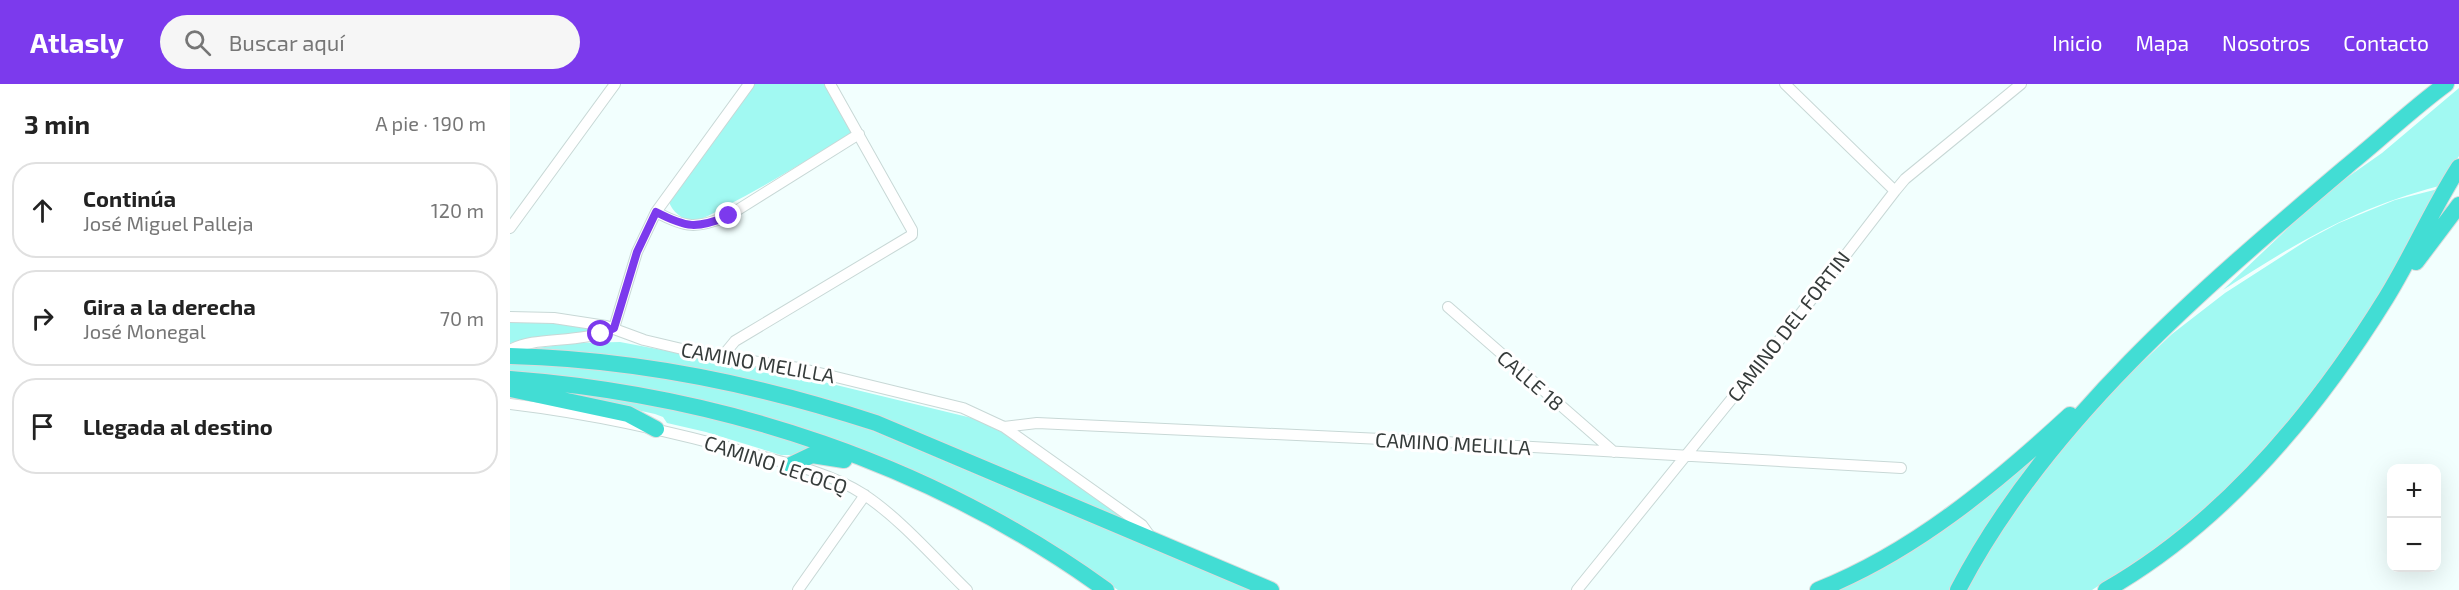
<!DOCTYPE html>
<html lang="es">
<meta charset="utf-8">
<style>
body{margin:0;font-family:"Exo 2",sans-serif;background:#f6f6f6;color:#222}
.controls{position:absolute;right:18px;bottom:18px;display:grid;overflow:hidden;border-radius:12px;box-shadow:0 6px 24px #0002}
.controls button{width:54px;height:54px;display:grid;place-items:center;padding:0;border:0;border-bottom:2px solid #e0e0e0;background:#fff;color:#222;font:30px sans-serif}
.stop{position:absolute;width:18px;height:18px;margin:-14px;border:4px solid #7c3aed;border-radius:50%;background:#fff}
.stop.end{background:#7c3aed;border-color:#fff;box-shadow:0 2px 6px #0008}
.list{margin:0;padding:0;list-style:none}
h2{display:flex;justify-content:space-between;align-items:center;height:78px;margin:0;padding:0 24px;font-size:26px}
h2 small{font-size:20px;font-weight:400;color:#767676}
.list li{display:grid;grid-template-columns:39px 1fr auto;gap:18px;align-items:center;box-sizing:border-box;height:96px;margin:0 12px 12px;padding:0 12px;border:2px solid #e0e0e0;border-radius:24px}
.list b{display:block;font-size:22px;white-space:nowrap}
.list p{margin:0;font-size:20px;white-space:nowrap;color:#767676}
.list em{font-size:20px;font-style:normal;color:#767676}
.icon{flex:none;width:33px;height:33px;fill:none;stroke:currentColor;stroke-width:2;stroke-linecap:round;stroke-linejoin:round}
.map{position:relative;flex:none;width:1949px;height:506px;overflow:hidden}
header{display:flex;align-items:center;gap:36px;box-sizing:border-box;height:84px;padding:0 30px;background:#7c3aed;color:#fff}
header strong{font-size:28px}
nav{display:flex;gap:33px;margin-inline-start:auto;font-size:21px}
.search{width:420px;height:54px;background:#f6f6f6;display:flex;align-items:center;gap:15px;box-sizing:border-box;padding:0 21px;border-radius:33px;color:#767676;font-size:22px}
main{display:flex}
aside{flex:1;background:#fff}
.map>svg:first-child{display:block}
.green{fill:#a1f9f2}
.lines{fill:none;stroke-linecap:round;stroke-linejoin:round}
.minor-casing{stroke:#c8d8d6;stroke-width:12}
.highway-casing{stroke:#dbdcdc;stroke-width:18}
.minor{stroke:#fff;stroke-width:10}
.highway{stroke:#42ddd4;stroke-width:16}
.route{stroke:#7c3aed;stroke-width:8}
.labels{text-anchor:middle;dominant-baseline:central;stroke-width:6;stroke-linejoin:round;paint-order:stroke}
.street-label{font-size:20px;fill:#363c3b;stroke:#fff}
</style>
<header>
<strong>Atlasly</strong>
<div class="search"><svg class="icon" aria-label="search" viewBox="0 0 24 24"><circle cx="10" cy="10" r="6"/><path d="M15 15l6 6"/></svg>Buscar aquí</div>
<nav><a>Inicio</a><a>Mapa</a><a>Nosotros</a><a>Contacto</a></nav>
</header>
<main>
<aside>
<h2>3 min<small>A pie · 190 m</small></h2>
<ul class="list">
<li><svg class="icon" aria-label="ahead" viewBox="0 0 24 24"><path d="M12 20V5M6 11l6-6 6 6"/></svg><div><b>Continúa</b><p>José Miguel Palleja</p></div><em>120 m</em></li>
<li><svg class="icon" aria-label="right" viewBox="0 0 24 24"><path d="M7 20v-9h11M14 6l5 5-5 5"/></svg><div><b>Gira a la derecha</b><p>José Monegal</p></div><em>70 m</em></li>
<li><svg class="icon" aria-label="arrive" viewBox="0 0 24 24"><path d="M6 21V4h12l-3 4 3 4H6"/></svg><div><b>Llegada al destino</b></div></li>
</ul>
</aside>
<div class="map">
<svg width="1949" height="506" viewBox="0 0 1949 506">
<rect width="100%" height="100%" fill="#f2fffe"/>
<path class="green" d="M244 0H318L343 48C302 73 261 99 218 121 208 126 196 135 184 136 172 137 160 126 158 114Z
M1949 4V72L1929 102C1843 125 1787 158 1713 206L1815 109 1872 69Z
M1928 105 1887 185 1844 252 1788 327 1728 393 1686 432 1640 468 1582 506H1452L1493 438 1590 318 1662 250 1715 209 1799 155 1829 139 1885 116Z
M44 237 92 245 0 259V238Z
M110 258 285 291 466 335 494 348 623 439 290 308 176 282 106 272 18 265 67 259Z
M0 277 151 292 277 319 363 347 740 506H608L565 477 382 378 316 352 207 319 161 310 116 301 0 291Z
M31 305 114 315 225 339 300 363 282 371H271L196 348 157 339 153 333 145 330Z
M1532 364 1441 506H1323Z"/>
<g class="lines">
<defs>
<path id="minor" d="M1275 0 1385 107
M146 128C176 144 186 145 218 132L349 50
M0 144 105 0
M938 223 1104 368
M0 233 44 234 96 242 134 256 189 269 289 284 453 324 494 343 632 441 642 455
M104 244 127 168 146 128 239 0
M0 266C27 251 70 261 104 244
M211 274 225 257 402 151V146L320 0
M0 320C84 330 165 348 246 371 281 380 322 390 353 410 391 435 424 474 457 506
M494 343 527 339 935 358 1391 384
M288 506 355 411
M1067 506 1288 233 1385 107 1395 95 1511 0"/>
<path id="highway" d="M1906 178 1949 121
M0 272C125 275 247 300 366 339L761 506
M0 295C213 311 422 380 596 506
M1 305 118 330 146 345
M281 381 302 371 334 376
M1308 506C1404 468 1485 400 1560 331
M1448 506C1537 335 1697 201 1842 78 1874 52 1903 24 1936 0
M1596 506C1713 439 1806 327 1876 214 1902 172 1922 125 1949 83"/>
</defs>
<use href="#minor" class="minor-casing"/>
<use href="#highway" class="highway-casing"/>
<use href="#minor" class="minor"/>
<use href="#highway" class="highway"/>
</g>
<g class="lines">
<path class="route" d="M91 250 104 244 127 168 146 128C177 144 186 145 219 132"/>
</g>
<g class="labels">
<g class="street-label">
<text transform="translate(1278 242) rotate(-52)">CAMINO DEL FORTIN</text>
<text transform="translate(248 278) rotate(10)">CAMINO MELILLA</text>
<text transform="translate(1021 296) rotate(41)">CALLE 18</text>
<text transform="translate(943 359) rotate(3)">CAMINO MELILLA</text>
<text transform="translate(266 380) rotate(18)">CAMINO LECOCQ</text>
</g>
</g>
</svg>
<div class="controls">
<button>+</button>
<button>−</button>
</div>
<div class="stop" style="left:91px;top:250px"></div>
<div class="stop end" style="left:219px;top:132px"></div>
</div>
</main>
